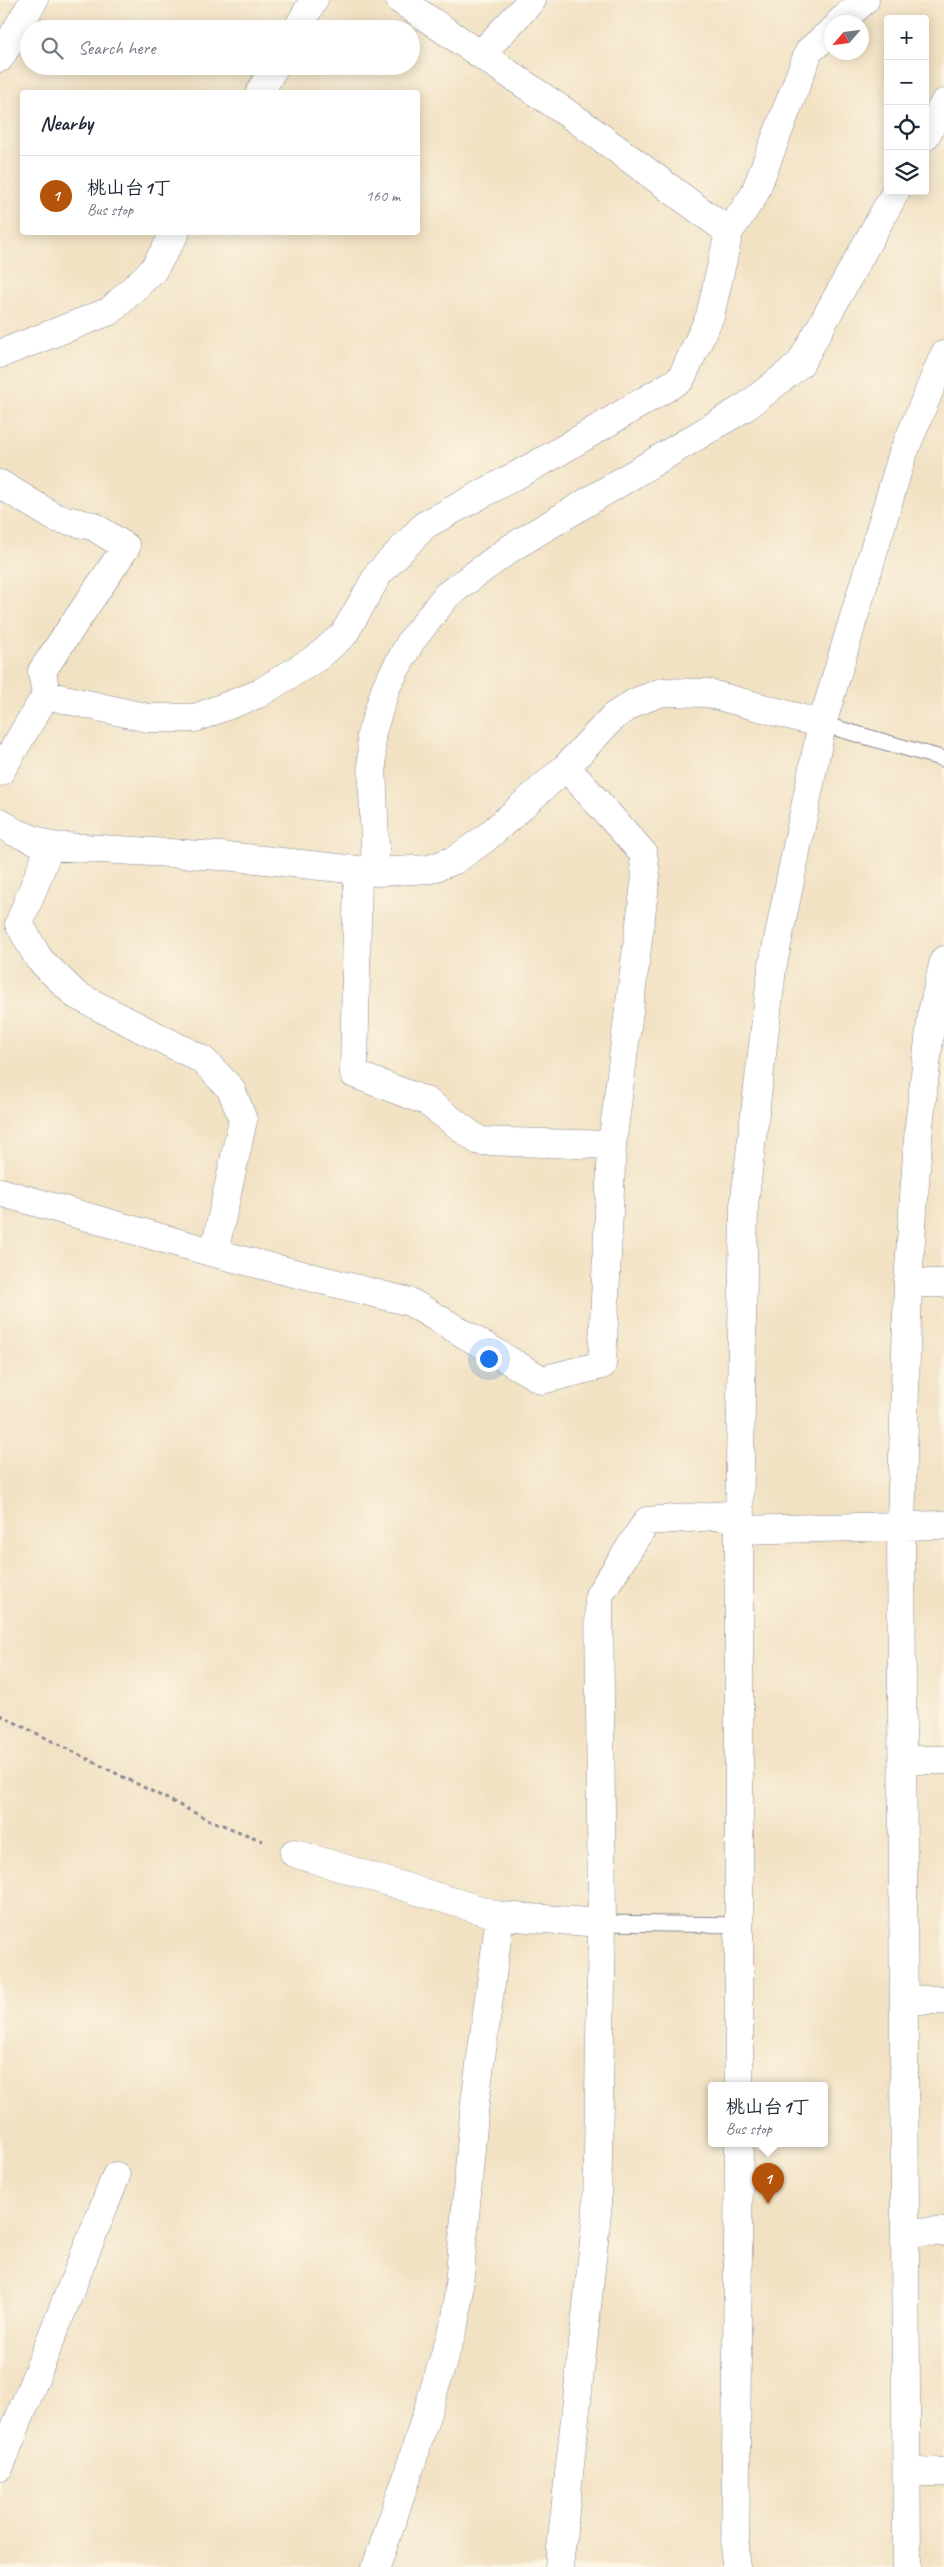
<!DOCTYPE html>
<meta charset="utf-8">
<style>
body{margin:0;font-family:Caveat,"Klee One",sans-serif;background:#f6f6f7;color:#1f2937}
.controls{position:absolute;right:15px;top:15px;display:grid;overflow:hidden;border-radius:5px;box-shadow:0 2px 12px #0003}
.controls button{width:45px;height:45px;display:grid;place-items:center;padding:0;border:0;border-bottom:1px solid #e0e1e3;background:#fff;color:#1f2937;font:25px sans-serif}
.compass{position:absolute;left:824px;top:15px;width:45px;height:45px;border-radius:50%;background:#fff;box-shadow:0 2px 12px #0003;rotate:242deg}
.you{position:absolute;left:488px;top:1358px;width:18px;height:18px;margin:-12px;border:4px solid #fff;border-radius:50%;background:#1a73e8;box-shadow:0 0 0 8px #1a73e833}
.badge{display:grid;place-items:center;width:32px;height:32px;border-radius:50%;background:#b45309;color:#fff;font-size:16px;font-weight:700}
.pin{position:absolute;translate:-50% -41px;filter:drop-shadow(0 1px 2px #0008)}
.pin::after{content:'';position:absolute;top:26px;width:18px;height:15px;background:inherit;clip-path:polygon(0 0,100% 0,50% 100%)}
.popup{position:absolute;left:708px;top:2082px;width:120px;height:65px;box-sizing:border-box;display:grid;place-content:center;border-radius:5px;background:#fff;filter:drop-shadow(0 1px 4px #0005);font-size:16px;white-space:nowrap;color:#747a83}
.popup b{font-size:19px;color:#1f2937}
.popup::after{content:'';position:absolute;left:50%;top:100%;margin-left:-10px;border:10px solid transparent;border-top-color:#fff}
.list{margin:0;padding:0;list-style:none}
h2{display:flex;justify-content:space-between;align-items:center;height:65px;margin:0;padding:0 20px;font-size:21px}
h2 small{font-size:16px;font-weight:400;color:#747a83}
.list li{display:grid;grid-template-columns:32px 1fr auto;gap:15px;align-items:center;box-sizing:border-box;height:80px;padding:0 20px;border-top:1px solid #e0e1e3}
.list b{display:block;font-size:19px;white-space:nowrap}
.list p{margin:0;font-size:16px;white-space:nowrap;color:#747a83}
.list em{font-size:16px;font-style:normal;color:#747a83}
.icon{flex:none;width:28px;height:28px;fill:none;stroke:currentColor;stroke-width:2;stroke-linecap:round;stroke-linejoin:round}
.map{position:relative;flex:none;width:944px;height:2567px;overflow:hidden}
.search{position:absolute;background:#fff;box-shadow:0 2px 12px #0003;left:20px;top:20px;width:400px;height:55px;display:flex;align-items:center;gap:12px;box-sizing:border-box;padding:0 18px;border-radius:28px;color:#747a83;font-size:19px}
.panel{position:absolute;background:#fff;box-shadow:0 2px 12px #0003;left:20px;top:90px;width:400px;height:145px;border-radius:5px}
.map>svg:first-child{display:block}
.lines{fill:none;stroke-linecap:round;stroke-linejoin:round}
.service-casing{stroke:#868891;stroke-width:17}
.minor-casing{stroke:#868891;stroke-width:29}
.tertiary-casing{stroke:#868891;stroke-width:29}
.path{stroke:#868891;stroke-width:3;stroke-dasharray:4 4;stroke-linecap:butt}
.service{stroke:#fff;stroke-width:15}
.minor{stroke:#fff;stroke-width:28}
.tertiary{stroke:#fff;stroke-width:28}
</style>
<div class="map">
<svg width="944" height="2567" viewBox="0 0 944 2567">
<rect width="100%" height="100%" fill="#fcf5e5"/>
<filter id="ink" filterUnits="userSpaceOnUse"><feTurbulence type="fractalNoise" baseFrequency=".02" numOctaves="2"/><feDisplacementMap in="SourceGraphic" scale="10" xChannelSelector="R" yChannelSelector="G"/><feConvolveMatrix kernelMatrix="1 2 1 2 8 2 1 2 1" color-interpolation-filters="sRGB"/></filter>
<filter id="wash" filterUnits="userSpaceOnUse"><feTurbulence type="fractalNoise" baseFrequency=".0096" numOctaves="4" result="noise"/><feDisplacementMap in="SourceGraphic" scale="20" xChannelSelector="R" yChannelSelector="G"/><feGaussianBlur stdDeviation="1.12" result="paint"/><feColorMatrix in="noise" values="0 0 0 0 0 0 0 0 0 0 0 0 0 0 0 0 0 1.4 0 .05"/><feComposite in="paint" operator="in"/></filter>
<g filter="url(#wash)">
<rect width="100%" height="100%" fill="#f2e2c4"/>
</g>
<g filter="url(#ink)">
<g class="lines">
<defs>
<path id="service" d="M822 724 944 759
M602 1923 740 1925"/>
<path id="minor" d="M400 0 580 122 729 232
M840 22 865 0
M297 29 314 0
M481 54 532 0
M0 58 34 0
M260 92 275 66
M925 137 944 103
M0 354 110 311 153 270 176 232
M0 484 56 518 93 526 126 547 42 671 46 695
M0 772 46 695 148 718H195L258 694 318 657 344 634 379 573 425 525 550 457 681 379 710 316 729 232 754 195 809 51 832 31
M0 822 12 831 50 846 236 857 376 872 430 869 455 860 486 838 566 767 614 716 636 702 662 692 707 693 822 724
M50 846 19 924 39 959 76 995 203 1060 231 1089 243 1120 214 1253
M358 870 354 1074 426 1101 479 1141 612 1145
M376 872 371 735 386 687 411 641 447 595 511 548 747 406 800 364 896 191
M0 1192 214 1253 410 1302 542 1380 602 1365 612 1145 646 876 643 853 566 767
M908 1283H944
M739 1530 944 1525
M903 1760H944
M294 1853 500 1916 475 2102 456 2319 407 2477 376 2567
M500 1916 602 1923
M905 2000H944
M907 2231 944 2232
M0 2466 116 2176
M907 2472H944
M559 2567 597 2213 602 1923 599 1595 647 1521 741 1514
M907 2567 901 1525 908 1283 919 1126 932 1013 944 960"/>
<path id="tertiary" d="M739 2085V1530L744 1206 772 969 822 724 902 456 944 355
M735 2567 739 2143"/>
</defs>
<use href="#service" class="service-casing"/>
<use href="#minor" class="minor-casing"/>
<use href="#tertiary" class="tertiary-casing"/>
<path class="path" d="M0 1715 207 1819 263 1841"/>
<use href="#service" class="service"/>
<use href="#minor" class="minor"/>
<use href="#tertiary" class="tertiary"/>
</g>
</g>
</svg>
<div class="controls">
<button>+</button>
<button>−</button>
<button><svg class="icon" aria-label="locate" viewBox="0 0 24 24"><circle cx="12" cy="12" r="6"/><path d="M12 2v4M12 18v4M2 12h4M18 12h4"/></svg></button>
<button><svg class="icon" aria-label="layers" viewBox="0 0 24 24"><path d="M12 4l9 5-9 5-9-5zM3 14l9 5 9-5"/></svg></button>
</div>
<svg class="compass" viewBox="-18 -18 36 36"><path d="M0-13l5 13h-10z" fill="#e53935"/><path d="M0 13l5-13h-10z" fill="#747a83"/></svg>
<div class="you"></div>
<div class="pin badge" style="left:768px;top:2204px">1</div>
<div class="popup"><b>桃山台1丁</b>Bus stop</div>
<div class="search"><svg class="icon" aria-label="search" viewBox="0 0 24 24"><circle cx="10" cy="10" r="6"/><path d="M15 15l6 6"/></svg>Search here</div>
<section class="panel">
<h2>Nearby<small></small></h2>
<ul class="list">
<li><span class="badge">1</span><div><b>桃山台1丁</b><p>Bus stop</p></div><em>160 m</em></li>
</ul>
</section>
</div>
